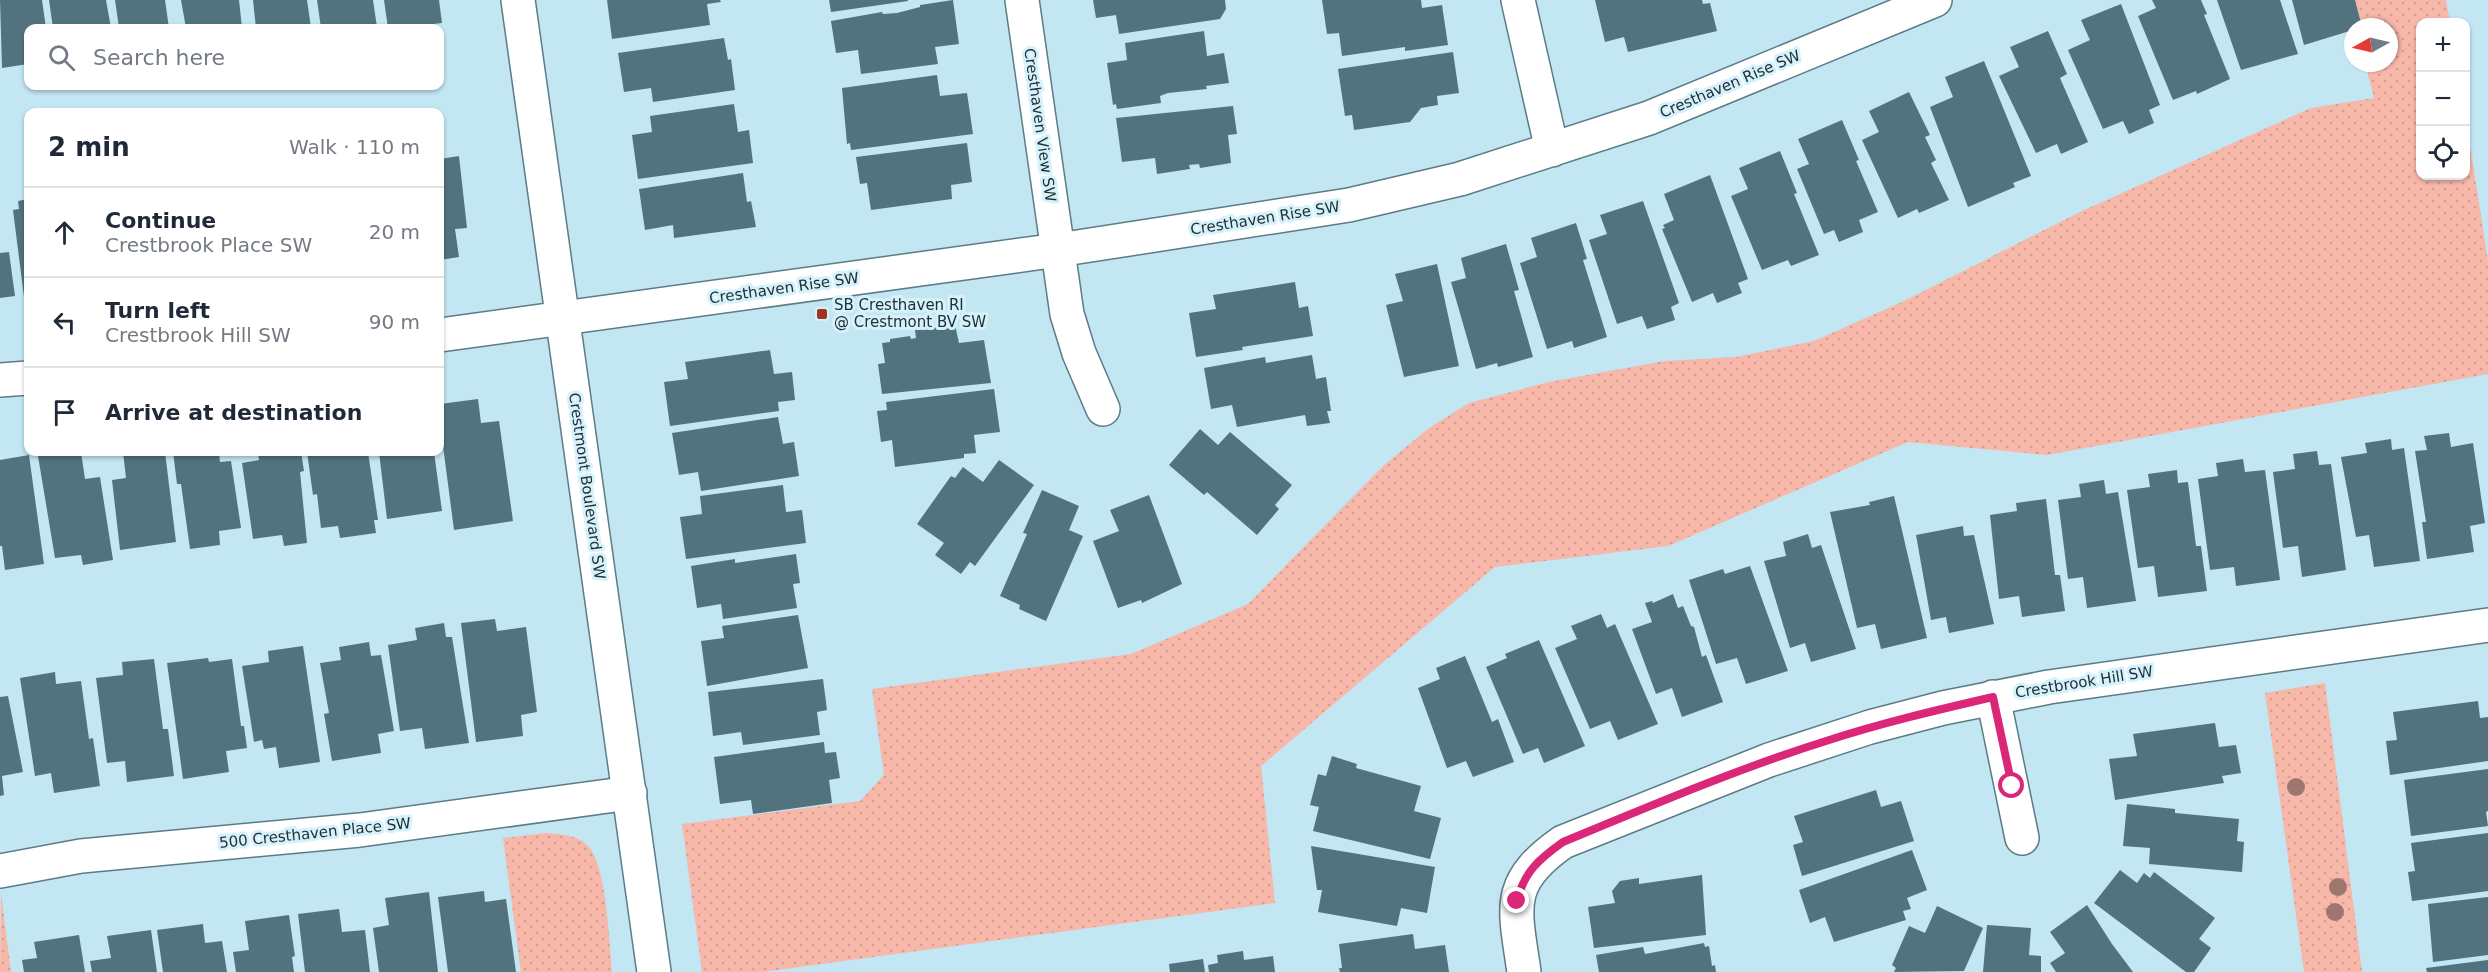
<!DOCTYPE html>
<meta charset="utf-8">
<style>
body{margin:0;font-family:"DejaVu Sans",sans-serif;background:#f2f2f3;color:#1f2937}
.controls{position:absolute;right:18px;top:18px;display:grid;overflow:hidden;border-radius:12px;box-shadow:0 2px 4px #0004}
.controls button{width:54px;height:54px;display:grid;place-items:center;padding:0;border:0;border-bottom:2px solid #e0e1e3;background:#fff;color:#1f2937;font:30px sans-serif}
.compass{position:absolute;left:2344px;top:18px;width:54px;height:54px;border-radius:50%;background:#fff;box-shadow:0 2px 4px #0004;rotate:262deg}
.stop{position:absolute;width:18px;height:18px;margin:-14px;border:4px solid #db2777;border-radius:50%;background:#fff}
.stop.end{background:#db2777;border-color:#fff;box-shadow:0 2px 6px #0008}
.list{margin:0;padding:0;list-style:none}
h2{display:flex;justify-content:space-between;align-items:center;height:78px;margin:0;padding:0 24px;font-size:26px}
h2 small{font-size:20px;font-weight:400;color:#747a83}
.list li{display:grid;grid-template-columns:39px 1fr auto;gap:18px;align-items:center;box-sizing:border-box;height:90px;padding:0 24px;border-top:2px solid #e0e1e3}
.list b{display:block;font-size:22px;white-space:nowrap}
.list p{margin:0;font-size:20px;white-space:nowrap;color:#747a83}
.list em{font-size:20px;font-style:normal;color:#747a83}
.icon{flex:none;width:33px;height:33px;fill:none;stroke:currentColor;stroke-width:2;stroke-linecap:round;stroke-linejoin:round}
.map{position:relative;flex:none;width:2488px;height:972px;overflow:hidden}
.search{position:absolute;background:#fff;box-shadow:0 2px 4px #0004;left:24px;top:24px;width:420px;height:66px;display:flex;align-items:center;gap:15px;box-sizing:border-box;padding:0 21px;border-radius:12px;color:#747a83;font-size:22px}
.panel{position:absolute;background:#fff;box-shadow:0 2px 4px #0004;left:24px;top:108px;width:420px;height:348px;border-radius:12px}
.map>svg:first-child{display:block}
.green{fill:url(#green-dots)}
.building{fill:#52737e}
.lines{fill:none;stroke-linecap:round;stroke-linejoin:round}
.street-casing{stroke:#5b7c87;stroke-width:36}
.secondary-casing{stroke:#5b7c87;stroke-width:36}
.street{stroke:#fff;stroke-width:33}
.secondary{stroke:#fff;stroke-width:33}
.tree{fill:#9d766f}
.route{stroke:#db2777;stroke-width:8}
.poi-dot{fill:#9e351e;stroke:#d5f2fc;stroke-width:2}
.labels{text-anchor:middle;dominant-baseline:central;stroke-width:6;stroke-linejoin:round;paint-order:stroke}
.street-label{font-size:15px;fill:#223034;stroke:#d5f2fc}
.poi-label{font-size:15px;fill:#223034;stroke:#d5f2fc;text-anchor:start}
</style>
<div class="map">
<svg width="2488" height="972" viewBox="0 0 2488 972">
<defs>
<pattern id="green-dots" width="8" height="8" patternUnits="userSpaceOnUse" patternTransform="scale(1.5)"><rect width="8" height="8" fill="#f7b8aa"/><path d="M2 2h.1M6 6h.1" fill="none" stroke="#d39e93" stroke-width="1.8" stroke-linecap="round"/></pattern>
</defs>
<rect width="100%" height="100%" fill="#c2e6f2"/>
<path class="green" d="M2349 0H2446L2450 22H2420V176H2466V120L2488 261V374L2047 455 1908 442 1668 546 1495 567 1261 766 1275 903 762 972H702L682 824 860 801 884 775 872 689 1131 654 1248 604 1383 466 1429 428 1469 403 1549 382 1664 361 1736 357 1814 341 1904 301 2080 212 2311 108 2374 98 2365 63H2389V27H2356Z
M2325 683 2362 972H2304L2265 693Z
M545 833C560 834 579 835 589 847 607 869 609 942 612 972H521L503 838Z
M1 893 11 972H0Z"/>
<path class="building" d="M0 0H42L46 28H28V64L2 68Z
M49 0H106L111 28H53Z
M115 0H165L169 28H119Z
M181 0H239L242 28H186Z
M253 0H307L311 28H256Z
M317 0H373L377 27 321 28Z
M384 0H439L442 23 418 26V28H388Z
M607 0H720L721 2 707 4 710 25 612 39Z
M829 0H908V1L831 12Z
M953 0 959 44 935 47 938 64 861 74 858 50 836 53 831 21 882 12 883 14 897 13 920 7V5Z
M1093 0H1225L1226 9 1220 19 1119 34 1116 15 1096 18Z
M1322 0H1421L1422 8 1442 5 1448 45 1405 51V47L1342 56 1339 33 1327 34Z
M1595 0H1702L1703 4 1710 3 1717 31 1628 52 1624 37 1605 42Z
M2152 0H2201L2207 14 2204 15 2230 79 2197 94 2196 91 2173 100 2138 16 2156 8Z
M2217 0H2280L2298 54 2241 70Z
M2292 0H2355L2362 27H2353V30L2304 45Z
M2121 4 2160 105 2149 110 2154 123 2129 134 2123 121 2103 129 2068 50 2090 40 2081 20Z
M1204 31 1207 56 1224 53 1229 83 1206 86 1207 89 1168 93 1160 96 1161 103 1117 109 1116 104 1113 105 1107 63 1127 60 1125 43Z
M2048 31 2067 74 2060 78 2088 142 2061 154 2057 144 2036 153 1999 76 2019 67 2010 47Z
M724 38 728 60 731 59 735 90 653 102 651 88 624 92 618 53Z
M1453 52 1459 93 1437 96 1438 105 1421 108 1410 122 1354 130 1352 115 1345 116 1338 69Z
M1984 61 2031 176 2013 183 2015 187 1968 207 1930 107 1953 97 1945 77Z
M937 75 940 96 967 93 973 134 851 150 850 143 847 144 842 88Z
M1909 92 1930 135 1925 137 1936 160 1931 163 1949 200 1919 213 1917 209 1898 218 1862 140 1879 132 1869 111Z
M734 104 738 132 749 130 753 163 638 179 632 135 652 132 650 116Z
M1233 106 1237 134 1228 135 1231 163 1200 168 1199 164 1189 165 1190 169 1157 174 1155 158 1122 162 1116 118Z
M1842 120 1859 160 1856 161 1878 212 1859 220 1863 232 1839 242 1834 230 1824 234 1797 169 1809 164 1798 139Z
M967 143 972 182 951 185 952 199 871 210 867 183 860 184 856 157Z
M1780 151 1797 193 1794 194 1819 255 1791 266 1788 260 1762 270 1731 196 1748 189 1739 168Z
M459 156 467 228 455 229 459 257 440 260V159Z
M743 173 747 202 751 201 756 227 674 238 673 225 645 230 639 189Z
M1710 175 1748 279 1738 283 1742 293 1717 303 1713 293 1692 302 1662 229 1665 228 1663 225 1674 220 1664 194Z
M28 199V304L25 305 13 210 19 209 18 201Z
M1643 201 1679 303 1671 307 1675 320 1647 329 1642 316 1617 324 1589 240 1607 234 1600 215Z
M1576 223 1587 259 1583 260 1607 337 1574 348 1572 341 1547 349 1520 263 1537 257 1531 238Z
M1506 244 1519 290 1514 291 1533 357 1498 367 1497 363 1476 369 1451 282 1466 278 1461 258Z
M9 252 15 296 0 298V253Z
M1437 264 1459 366 1404 377 1386 305 1403 301 1395 274Z
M1295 282 1299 308 1308 306 1313 336 1242 347 1243 350 1196 357 1189 313 1216 309 1213 295Z
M955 325 959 343 984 340 991 383 882 394 878 364 885 363 882 343 890 342V339L910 336 911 339 916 338 915 330Z
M770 350 774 374 792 372 795 400 778 402 779 411 670 426 664 382 688 379 685 362Z
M1312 355 1316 379 1326 377 1331 411H1327L1330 423 1307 426 1305 415 1237 427 1232 405 1211 409 1204 368 1265 357 1266 363Z
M994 389 1000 432 974 435 976 453 964 454V458L895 467 892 440 881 442 877 411 887 410 886 402Z
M478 399 481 423 499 421 513 521 454 530 440 423V404Z
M778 417 783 444 794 442 799 476 701 491 698 472 679 475 672 433Z
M1200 429 1218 445 1230 432 1292 485 1275 505 1279 509 1257 535 1207 492 1204 495 1169 465Z
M2449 433 2451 447 2473 443 2485 523 2470 526 2474 552 2427 559 2422 522H2426L2415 451 2427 450 2424 436Z
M2391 439 2392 450 2404 448 2420 561 2374 567 2369 535 2356 537 2341 457 2367 453 2365 443Z
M2317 451 2319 465 2331 464 2346 570 2302 577 2298 546 2283 548 2273 472 2295 469 2293 454Z
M81 452 85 479 100 477 113 560 83 565 81 555 55 558 38 456Z
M123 452H165L176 542 120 550 112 480 126 478Z
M173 452H219L220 462 231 461 241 528 219 531 220 545 190 549 181 484H177Z
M258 452H301L304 471 300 472 307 543 284 546 282 535 253 539 242 463 259 460Z
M307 452H368L378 520H374L376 533 340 538 338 526 321 528 317 494 313 495Z
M379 452H434L442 511 387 519Z
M29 455 44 564 5 570 2 546H0V460Z
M2243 459 2245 472 2265 470 2280 580 2236 586 2234 567 2210 570 2198 479 2218 476 2216 463Z
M999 460 1034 485 975 566 970 562 961 574 935 555 944 543 917 524 951 476 955 478 963 467 983 482Z
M2177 470 2178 483 2188 482 2196 546H2201L2207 591 2158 597 2154 566 2138 568 2127 490 2150 487 2148 474Z
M2104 480 2106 494 2118 492 2136 601 2087 608 2083 577 2068 579 2058 500 2081 497 2079 484Z
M783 485 786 512 802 510 806 543 686 559 680 517 702 514 700 496Z
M1042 490 1079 506 1069 530 1083 536 1046 621 1019 609 1020 605 1000 596 1027 534 1023 533Z
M1149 495 1182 584 1142 603 1141 600 1118 608 1093 541 1119 531 1110 510Z
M1894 496 1927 638 1881 649 1875 624 1857 628 1830 512 1870 505 1869 502Z
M2046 499 2055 575H2060L2065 611 2022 617 2019 596 1999 599 1990 515 2017 511 2016 503Z
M1963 526 1964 536 1974 535 1994 624 1949 633 1946 617 1931 620 1916 535Z
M1808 534 1812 548 1821 545 1856 649 1811 662 1805 643 1790 648 1764 561 1786 556 1783 542Z
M796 554 800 583 793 584 797 608 723 619 721 604 697 608 691 566 735 559V563Z
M1750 566 1788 671 1746 684 1737 658 1716 664 1689 580 1723 569 1725 574Z
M1673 594 1678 608 1683 606 1691 626 1694 627 1702 657 1706 655 1723 702 1682 717 1672 688 1656 694 1632 629 1652 622 1645 603 1652 601 1653 603Z
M1601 614 1607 628 1615 624 1658 724 1618 740 1610 721 1590 729 1555 648 1577 639 1571 626Z
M798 615 808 668 707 686 701 641 724 638 722 626Z
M495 619 497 631 526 627 537 712 521 715 523 736 476 742 461 623Z
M444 623 446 637H452L469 743 425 749 422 728 400 731 388 645 417 640 415 628Z
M1539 640 1585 746 1544 763 1538 748 1523 754 1486 667 1507 658 1505 654Z
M369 642 371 656 381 655 394 731 378 734 381 753 332 761 324 714 329 713 320 663 341 660 339 647Z
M303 646 320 762 279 768 276 747 264 749 262 740 254 742 242 666 269 662 268 651Z
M1465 656 1492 722 1498 719 1514 762 1473 777 1466 761 1447 768 1418 688 1440 679 1436 668Z
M208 658 209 662 232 659 241 726H244L247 748 226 751 229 772 183 779 167 663Z
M154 659 163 729H168L174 776 127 782 125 761 107 763 96 678 123 675 122 662Z
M55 672 56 684 81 681 89 739 93 738 100 786 54 793 51 773 35 776 20 678Z
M823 679 827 710 817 712 820 735 743 745 741 732 713 736 708 692Z
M8 696 23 772 2 776 4 795 0 796V697Z
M2478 701 2480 718 2488 717V761L2390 775 2386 741 2397 740 2393 712Z
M2215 723 2219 747 2236 745 2241 773 2222 776 2224 783 2115 800 2109 759 2137 756 2133 734Z
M824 742 825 753 836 752 840 778 829 780 832 803 753 814 751 800 720 804 714 757Z
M1332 756 1357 764 1356 768 1421 786 1414 811 1441 818 1430 859 1313 831 1319 807 1310 805 1318 774 1326 776Z
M2488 769V811L2486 812 2488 826 2411 836 2404 780Z
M1876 790 1881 807 1901 801 1914 841 1802 876 1793 845 1803 842 1794 816Z
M2127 804 2175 809V813L2239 819 2237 841 2244 842 2242 872 2149 864 2150 848 2123 846Z
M2488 833V891L2412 901 2408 872 2415 871 2411 843Z
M1311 846 1435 867 1427 913 1401 908 1397 926 1318 912 1322 890H1317Z
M1912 850 1927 890 1907 898 1911 909 1903 911 1906 920 1834 942 1825 917 1810 923 1799 890Z
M2120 870 2137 883 2144 873 2150 878 2154 872 2215 918 2199 939 2211 948 2194 972H2186L2094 903Z
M1702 875 1706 935 1594 948 1588 907 1615 903 1612 891 1620 881 1639 878V884Z
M484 891 485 902 506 899 516 972H448L438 897Z
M429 892 438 972H379L373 928 389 925 385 898Z
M2488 897V955L2433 962 2428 904Z
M2087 905 2112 944 2133 972H2056L2050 963 2065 953 2050 932Z
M1937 906 1983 928 1964 971 1894 972 1896 968 1892 965 1909 926 1925 933Z
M339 909 342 932 365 930 370 972H305L298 914Z
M289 915 295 956 292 957 294 972H236L233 952 249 950 245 921Z
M203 924 205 943 222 941 227 972H163L157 930Z
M1987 925 2031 928 2029 955 2041 956V972H1983Z
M151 930 157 972H92L90 961 111 958 107 936Z
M1413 934 1415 949 1445 945 1449 972H1340L1339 968H1342L1339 944Z
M79 935 85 972H24L22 960 37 958 34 942Z
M1704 943 1705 947 1709 946 1712 966 1715 965 1716 972H1599L1596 955 1643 947 1645 954Z
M1243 951 1244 960 1273 956 1275 972H1209L1208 965 1218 963 1217 955Z
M1203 959 1205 972H1170L1169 964Z
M2488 960V972H2427L2426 968Z"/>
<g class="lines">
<defs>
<path id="street" d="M1022 0 1067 314 1079 353 1103 409
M1518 0 1552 150
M440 335 1058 250 1349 205 1460 179 1649 118 1935 0
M0 380 28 378
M1993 697 2022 838
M0 871 81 856 360 830 630 793
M1524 972C1515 908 1504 883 1563 842L1769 760 1870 727 1943 708 2049 687 2488 625"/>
<path id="secondary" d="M518 0 654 972"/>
</defs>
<use href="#street" class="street-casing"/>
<use href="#secondary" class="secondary-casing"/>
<use href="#street" class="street"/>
<use href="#secondary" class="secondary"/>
</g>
<g class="tree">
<circle cx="2296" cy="787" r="9"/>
<circle cx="2338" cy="887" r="9"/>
<circle cx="2335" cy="912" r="9"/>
</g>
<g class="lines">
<path class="route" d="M1517 901C1524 872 1539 859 1563 842 1650 806 1737 769 1826 741 1881 723 1937 710 1993 697L2012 786"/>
</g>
<rect class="poi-dot" x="816" y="308" width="12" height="12" rx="3"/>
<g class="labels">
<g class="street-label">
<text transform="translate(1730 84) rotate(-23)">Cresthaven Rise SW</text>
<text transform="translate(1040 125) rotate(82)">Cresthaven View SW</text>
<text transform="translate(1265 218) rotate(-9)">Cresthaven Rise SW</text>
<text transform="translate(784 288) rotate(-8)">Cresthaven Rise SW</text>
<text transform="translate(587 486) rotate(82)">Crestmont Boulevard SW</text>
<text transform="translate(2084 682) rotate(-9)">Crestbrook Hill SW</text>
<text transform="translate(315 833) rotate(-6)">500 Cresthaven Place SW</text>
</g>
<g class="poi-label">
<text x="834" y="305">SB Cresthaven RI<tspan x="834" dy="17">@ Crestmont BV SW</tspan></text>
</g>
</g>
</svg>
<div class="controls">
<button>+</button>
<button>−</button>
<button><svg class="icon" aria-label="locate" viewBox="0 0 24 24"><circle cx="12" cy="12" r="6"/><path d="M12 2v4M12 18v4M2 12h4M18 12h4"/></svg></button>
</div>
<svg class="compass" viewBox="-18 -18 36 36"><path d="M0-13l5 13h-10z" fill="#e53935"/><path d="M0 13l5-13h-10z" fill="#747a83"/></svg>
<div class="stop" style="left:2012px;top:786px"></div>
<div class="stop end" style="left:1517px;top:901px"></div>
<div class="search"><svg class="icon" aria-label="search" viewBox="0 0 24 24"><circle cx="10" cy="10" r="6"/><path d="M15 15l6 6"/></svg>Search here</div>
<section class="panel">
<h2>2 min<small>Walk · 110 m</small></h2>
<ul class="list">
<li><svg class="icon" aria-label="ahead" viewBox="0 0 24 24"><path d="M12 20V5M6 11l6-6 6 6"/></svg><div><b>Continue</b><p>Crestbrook Place SW</p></div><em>20 m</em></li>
<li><svg class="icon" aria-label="left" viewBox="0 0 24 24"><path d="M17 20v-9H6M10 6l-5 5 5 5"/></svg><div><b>Turn left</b><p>Crestbrook Hill SW</p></div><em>90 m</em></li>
<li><svg class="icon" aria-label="arrive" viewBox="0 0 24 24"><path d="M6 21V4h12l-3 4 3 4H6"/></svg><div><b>Arrive at destination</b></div></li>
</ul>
</section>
</div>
